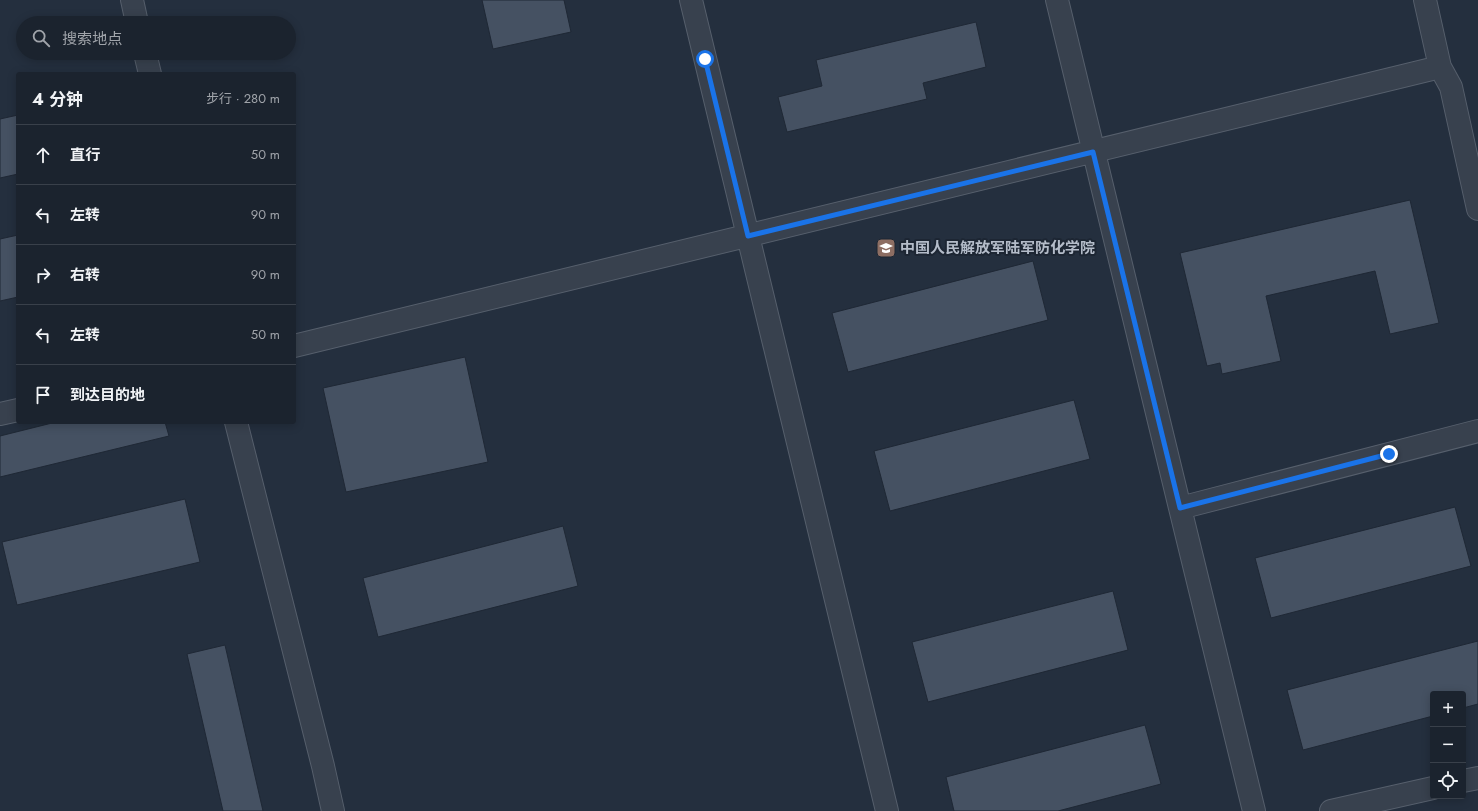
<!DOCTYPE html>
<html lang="zh">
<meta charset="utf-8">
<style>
body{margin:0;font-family:Jost,"Noto Sans SC",sans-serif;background:#242b36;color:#f1f3f6}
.controls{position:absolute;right:12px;bottom:12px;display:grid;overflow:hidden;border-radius:4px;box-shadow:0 2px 10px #0003}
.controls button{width:36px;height:36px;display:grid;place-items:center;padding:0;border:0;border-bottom:1px solid #39404a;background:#1b232e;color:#f1f3f6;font:20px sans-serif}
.stop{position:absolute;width:12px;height:12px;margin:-9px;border:3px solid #1a73e8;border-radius:50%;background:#fff}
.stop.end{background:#1a73e8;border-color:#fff;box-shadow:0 1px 4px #0008}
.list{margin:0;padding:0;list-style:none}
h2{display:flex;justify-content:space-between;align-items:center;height:52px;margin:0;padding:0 16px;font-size:17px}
h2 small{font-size:13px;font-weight:400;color:#a0a4aa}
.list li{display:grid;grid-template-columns:26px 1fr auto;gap:12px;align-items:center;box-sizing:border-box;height:60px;padding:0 16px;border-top:1px solid #39404a}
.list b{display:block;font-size:15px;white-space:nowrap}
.list em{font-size:13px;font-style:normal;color:#a0a4aa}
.icon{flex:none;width:22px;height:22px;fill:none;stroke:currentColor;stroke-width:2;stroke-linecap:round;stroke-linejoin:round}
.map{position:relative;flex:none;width:1478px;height:811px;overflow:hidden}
.search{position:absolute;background:#1b232e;box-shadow:0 2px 10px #0003;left:16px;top:16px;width:280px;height:44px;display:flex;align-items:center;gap:10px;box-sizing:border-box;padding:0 14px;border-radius:22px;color:#a0a4aa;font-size:15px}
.panel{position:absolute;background:#1b232e;box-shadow:0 2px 10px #0003;left:16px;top:72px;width:280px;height:352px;border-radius:4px}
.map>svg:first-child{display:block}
.building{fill:#455162;stroke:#1f2835}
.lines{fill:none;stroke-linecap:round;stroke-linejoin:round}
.minor-casing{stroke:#565f6c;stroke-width:24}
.minor{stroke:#38414e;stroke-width:22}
.route{stroke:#1a73e8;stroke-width:5}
.labels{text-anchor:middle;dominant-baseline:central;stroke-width:4;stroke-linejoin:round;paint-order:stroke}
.poi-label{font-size:15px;font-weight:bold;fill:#b4bcc9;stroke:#1d2633;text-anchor:start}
</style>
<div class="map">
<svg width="1478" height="811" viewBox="0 0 1478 811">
<rect width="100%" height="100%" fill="#242f3e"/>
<path class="building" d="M482 0H564L571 32 493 49Z
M976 22 986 67 923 83 927 99 787 132 778 97 822 86 816 60Z
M18 115V174L0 178V119Z
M1410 200 1439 323 1390 334 1375 271 1266 296 1281 361 1222 374 1220 363 1207 366 1180 253Z
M18 235V297L0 301V239Z
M1033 261 1048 320 848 372 832 313Z
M465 357 488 462 346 492 323 388Z
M1074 400 1090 459 890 511 874 451Z
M56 422H165L169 436 0 477V436Z
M185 499 200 562 17 605 2 542Z
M1455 507 1471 566 1271 618 1255 558Z
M563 526 578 586 378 637 363 578Z
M1113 591 1128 650 928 702 912 642Z
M1478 641V704L1463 708V694H1433V716L1303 750 1287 690Z
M225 645 263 811H223L187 654Z
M1145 725 1161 784 1058 811H954L946 777Z"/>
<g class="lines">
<defs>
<path id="minor" d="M132 0 137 23
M691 0 887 811
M1057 0 1180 508
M1425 0 1440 67 1451 87 1478 209
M145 53 150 74
M294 346 1440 67
M0 414 18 410
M236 422 323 766 333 811
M1463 781 1478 778
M1254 811 1180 508 1478 431
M1331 811 1433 788"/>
</defs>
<use href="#minor" class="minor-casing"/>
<use href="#minor" class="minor"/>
</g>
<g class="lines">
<path class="route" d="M705 59 748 236 1093 152 1180 508 1389 454"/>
</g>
<defs>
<symbol id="university-square" viewBox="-11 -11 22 22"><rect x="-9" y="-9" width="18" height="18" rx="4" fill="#8d6e63" stroke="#1d2633"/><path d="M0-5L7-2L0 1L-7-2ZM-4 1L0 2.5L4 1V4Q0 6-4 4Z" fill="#fff"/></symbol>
</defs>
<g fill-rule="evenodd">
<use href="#university-square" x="875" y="237" width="22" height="22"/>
</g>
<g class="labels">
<g class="poi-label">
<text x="900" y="248">中国人民解放军陆军防化学院</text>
</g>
</g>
</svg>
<div class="controls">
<button>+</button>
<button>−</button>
<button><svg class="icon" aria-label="locate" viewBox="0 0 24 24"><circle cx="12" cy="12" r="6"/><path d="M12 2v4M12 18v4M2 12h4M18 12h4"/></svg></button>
</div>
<div class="stop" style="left:705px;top:59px"></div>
<div class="stop end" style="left:1389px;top:454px"></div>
<div class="search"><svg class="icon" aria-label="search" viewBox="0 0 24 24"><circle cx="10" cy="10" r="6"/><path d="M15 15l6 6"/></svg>搜索地点</div>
<section class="panel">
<h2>4 分钟<small>步行 · 280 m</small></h2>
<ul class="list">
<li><svg class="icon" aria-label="ahead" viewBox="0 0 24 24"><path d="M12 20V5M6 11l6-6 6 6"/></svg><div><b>直行</b></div><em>50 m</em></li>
<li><svg class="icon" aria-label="left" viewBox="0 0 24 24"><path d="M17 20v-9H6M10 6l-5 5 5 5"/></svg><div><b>左转</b></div><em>90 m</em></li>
<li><svg class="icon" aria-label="right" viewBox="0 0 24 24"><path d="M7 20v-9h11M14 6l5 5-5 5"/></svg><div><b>右转</b></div><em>90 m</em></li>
<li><svg class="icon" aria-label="left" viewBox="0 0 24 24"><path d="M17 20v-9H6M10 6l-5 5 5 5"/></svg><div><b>左转</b></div><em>50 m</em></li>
<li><svg class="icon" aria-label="arrive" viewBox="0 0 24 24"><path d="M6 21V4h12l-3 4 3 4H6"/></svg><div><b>到达目的地</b></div></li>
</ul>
</section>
</div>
